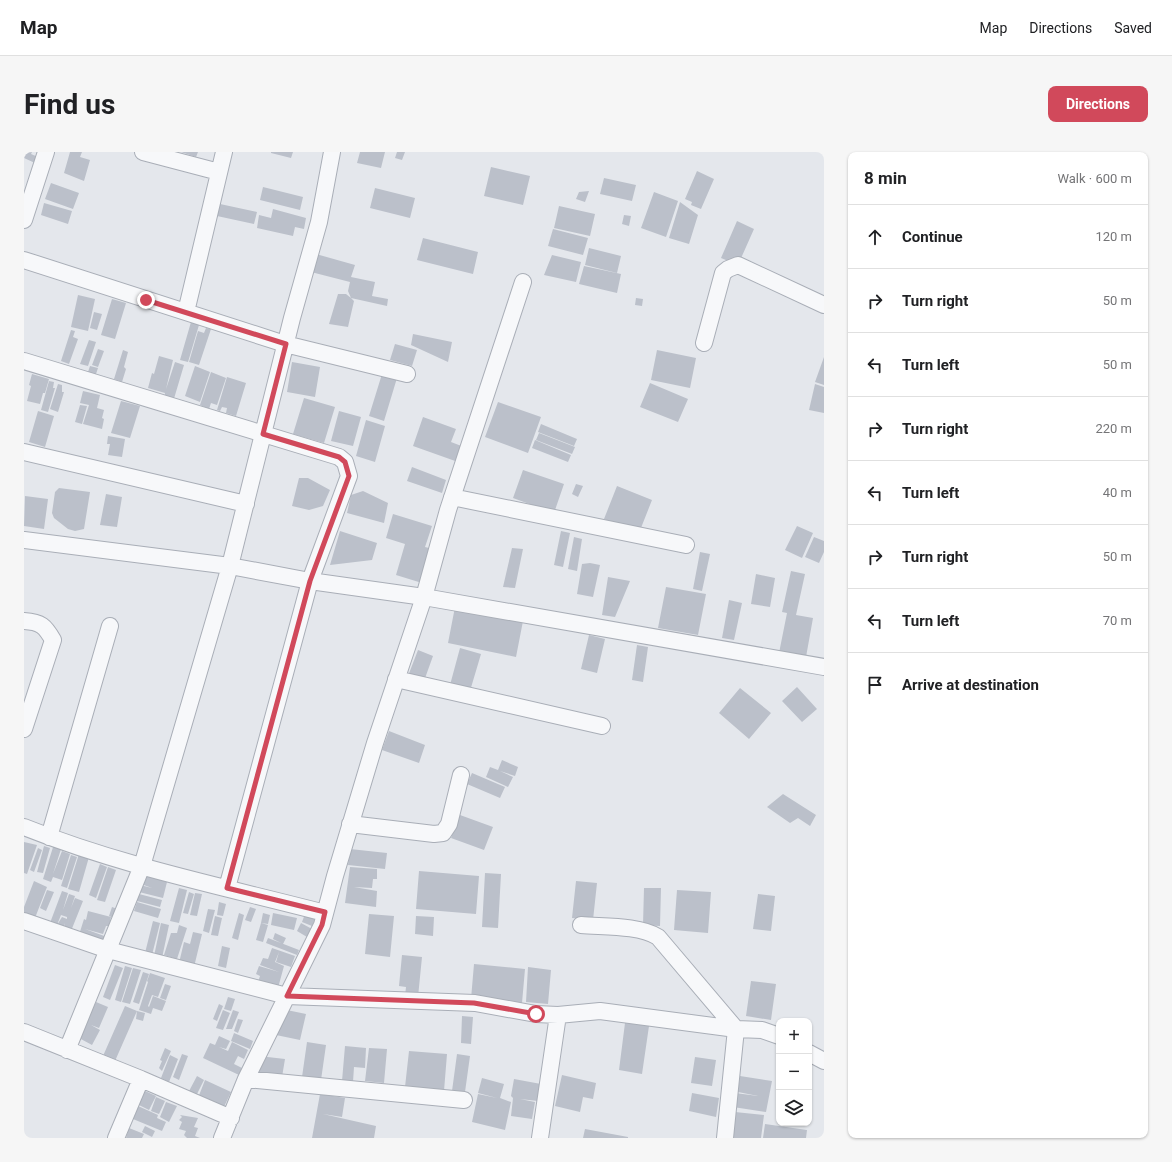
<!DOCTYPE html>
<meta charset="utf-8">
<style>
body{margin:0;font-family:Roboto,sans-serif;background:#f6f6f6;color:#202124}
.controls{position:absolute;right:12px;bottom:12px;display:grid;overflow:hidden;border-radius:8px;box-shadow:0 1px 3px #0004}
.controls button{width:36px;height:36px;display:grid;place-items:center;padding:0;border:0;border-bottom:1px solid #e0e0e0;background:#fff;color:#202124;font:20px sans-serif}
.stop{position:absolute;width:12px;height:12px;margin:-9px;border:3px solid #d1495b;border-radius:50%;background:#fff}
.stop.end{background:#d1495b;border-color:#fff;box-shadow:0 1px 4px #0008}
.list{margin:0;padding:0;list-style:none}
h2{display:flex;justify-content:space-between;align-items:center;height:52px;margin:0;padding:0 16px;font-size:17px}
h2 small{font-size:13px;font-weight:400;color:#757577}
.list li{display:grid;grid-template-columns:26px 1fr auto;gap:12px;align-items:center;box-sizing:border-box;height:64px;padding:0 16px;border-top:1px solid #e0e0e0}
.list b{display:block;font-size:15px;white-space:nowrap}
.list em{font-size:13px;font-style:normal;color:#757577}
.icon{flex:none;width:22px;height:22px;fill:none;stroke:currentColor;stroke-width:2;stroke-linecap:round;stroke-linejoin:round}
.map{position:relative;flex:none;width:800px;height:986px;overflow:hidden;border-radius:8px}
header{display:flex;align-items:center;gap:24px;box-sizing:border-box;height:56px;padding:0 20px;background:#fff;border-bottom:1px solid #e0e0e0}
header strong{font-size:19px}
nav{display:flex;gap:22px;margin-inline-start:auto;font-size:14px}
.intro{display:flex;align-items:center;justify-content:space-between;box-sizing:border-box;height:96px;padding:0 24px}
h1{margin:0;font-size:28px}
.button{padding:10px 18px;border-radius:8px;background:#d1495b;color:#fff;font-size:14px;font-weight:700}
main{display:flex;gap:24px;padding:0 24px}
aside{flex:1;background:#fff;border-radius:8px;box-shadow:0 1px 3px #0004}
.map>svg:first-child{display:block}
.building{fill:#bbc0ca}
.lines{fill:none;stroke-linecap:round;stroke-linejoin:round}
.minor-casing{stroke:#a9aeb7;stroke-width:18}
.minor{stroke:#f7f8fa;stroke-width:16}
.route{stroke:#d1495b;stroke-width:5}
</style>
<header>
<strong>Map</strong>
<nav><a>Map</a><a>Directions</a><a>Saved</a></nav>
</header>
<div class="intro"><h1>Find us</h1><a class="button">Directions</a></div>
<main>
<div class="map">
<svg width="800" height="986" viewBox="0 0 800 986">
<rect width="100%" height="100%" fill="#e4e7ec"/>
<path class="building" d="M0 0H8L7 2 14 5 11 11 0 6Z
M46 0H58L56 5 66 8 60 29 40 21Z
M157 0H174L172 5Z
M247 0H269L267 6 247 1Z
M336 0H361L357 16 333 11Z
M373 0H381L378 8 371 6Z
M467 15 506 24 499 53 460 44Z
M673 19 690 27 677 57 667 53 668 50 661 47Z
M580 26 612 33 608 49 576 42Z
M27 31 55 41 49 57 21 47Z
M239 35 279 45 276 58 236 48Z
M351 36 391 46 386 66 346 56Z
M565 39 561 50 552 47 555 40Z
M630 40 654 49 642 85 617 76Z
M656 50 674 63 665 92 645 86Z
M20 51 48 59 44 72 17 63Z
M196 52 233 60 230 72 193 64Z
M535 54 571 62 566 84 530 76Z
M249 57 282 66 280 77 271 75 269 84 233 76 235 63 247 66Z
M600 63 607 64 605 74 598 72Z
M713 69 730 77 714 113 697 106Z
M529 77 564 86 559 103 524 94Z
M399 86 454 100 449 122 393 108Z
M565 96 597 104 593 121 561 113Z
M292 102 331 113 327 125 351 130 348 144 364 147 363 154 327 146 330 149 324 175 305 172 314 142H322L327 146 324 139 326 130 287 120Z
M528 103 557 110 552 130 520 123Z
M560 114 597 122 593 141 555 132Z
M54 143 71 147 64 179 47 175Z
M612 146 619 147 618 154 611 153Z
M88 147 102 151 91 187 77 183Z
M70 160 78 162 73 178 66 176Z
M167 170 175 173 164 210 156 208Z
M182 176 187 177 175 213 165 210 174 179 180 181Z
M47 178 51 179 49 185 54 187 45 212 37 209Z
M389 182 428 190 424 210 387 193Z
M65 188 72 190 64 214 56 212Z
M371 192 393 198 388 214 366 208Z
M74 197 80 199 74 215 68 213Z
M99 198 104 200 100 215 102 217 98 230 90 227Z
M633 198 672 206 666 236 627 228Z
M135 204 149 208 142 237 151 210 160 213 149 250 140 247 141 241 124 236 128 221 130 222Z
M800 205V233L791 230Z
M268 210 296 215 291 245 263 240Z
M66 214 74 216 71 225 63 223Z
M171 214 186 220 176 250 161 244Z
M187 220 202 226 193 253 187 251 185 257 176 253Z
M8 222 25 227 21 241H19L16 252 3 249 7 234 5 233Z
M358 222 373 226 360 269 345 264Z
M203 225 222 231 212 264 202 261 203 256 198 255 196 259 193 258Z
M25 229 30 230 29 236H31L24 260 17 258Z
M626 231 664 247 654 270 616 255Z
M34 232 38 233V240H40L34 260 26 257Z
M791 232 800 235V261L785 258Z
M59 239 76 243 73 256 80 258 78 266 80 267 78 277 59 272 65 253 56 251Z
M280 246 311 255 300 291 269 282Z
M97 249 116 254 106 286 87 281Z
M474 250 517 265 504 301 461 285Z
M56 253 63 254 58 272 51 270Z
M14 259 30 264 21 295 5 290Z
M315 259 337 265 329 294 307 289Z
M399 265 432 277 427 290 440 295 434 310 389 294Z
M342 268 361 274 351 310 332 304Z
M517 272 553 287 550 294 514 280Z
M515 281 551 295 548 302 512 288Z
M84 284 101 287 98 305 84 303 86 292H83Z
M511 288 547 303 544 310 508 296Z
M388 315 422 328 418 341 383 329Z
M499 318 540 332 530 361 489 346Z
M275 326H284L306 338 299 354 285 358 268 354Z
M552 332 559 334 554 345 548 342Z
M593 334 628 348 615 381 580 367Z
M35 336 66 340 60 377 51 379 44 377 30 366 28 361 31 340Z
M339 339 364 351 360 371 323 361 327 343Z
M82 342 98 345 93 375 76 373Z
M1 344 24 347 20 377 0 374Z
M369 362 408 374 401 395 409 397 398 431 372 423 381 392 362 386Z
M773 374 789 381 778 406 761 398Z
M316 379 353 391 348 408 306 413Z
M537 379 546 381 539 415 530 413Z
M550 385 558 387 553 419 544 417Z
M790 385 800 389V400L795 411 781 405Z
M488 396 499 397 491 436 479 435Z
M676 400 686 402 678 439 669 437Z
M566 411 576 413 569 445 553 442 558 412Z
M767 419 781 422 772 463 789 466 782 505 755 501 763 461 758 460Z
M732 422 751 426 746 455 727 452Z
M584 425 606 429 591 465 578 463Z
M642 435 682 442 674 483 634 476Z
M705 448 718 451 710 488 698 486Z
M431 455 499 469 492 505 424 491Z
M565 483 581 487 573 521 557 517Z
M613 493 624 495 619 530 608 528Z
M436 496 457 502 446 539 426 533Z
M394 498 409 504 400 529 384 524Z
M773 535 793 557 778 570 758 549Z
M716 536 747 561 725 587 695 561Z
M365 579 401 593 395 611 358 598Z
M478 608 494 615 491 624 476 619 489 625 484 635 462 625 466 615 474 618Z
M448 621 481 635 476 646 443 632Z
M759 642 792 663 786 674 774 666 766 671 743 655Z
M436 663 469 675 460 698 427 686Z
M0 690 13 693 3 722 0 721Z
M30 692 38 694 29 722 38 699 46 702 38 728 29 725 27 730 19 727Z
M20 694 26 696 19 721 13 720Z
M14 696 18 698 10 720 6 718Z
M326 697 363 701 361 717 324 713Z
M55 702 65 705 55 740 44 737Z
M47 703 53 705 43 736 37 734Z
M76 712 83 715 72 746 65 743Z
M84 715 92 718 81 750 73 748Z
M326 715 353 717V727H349L348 736 330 735 353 739 352 755 321 751Z
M395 719 455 724 452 762 392 757Z
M461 721 477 722 474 776 458 775Z
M119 723 143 730 139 746 115 740 116 733 128 736 117 732Z
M10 729 23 735 11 766 0 762V755Z
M552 729 573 731 569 768 548 766Z
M155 736 163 738 155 771 146 769Z
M620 736H637L636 774 619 773Z
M23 738 30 740 22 759 16 756Z
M653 738 687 740 684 781 650 778Z
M38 739 44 741 39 758 45 742 51 744 47 756 51 746 59 749 47 779 40 776 41 771 39 777 33 773 38 765 43 767V765L37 763 33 773 26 771Z
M165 740 170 742 164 762 159 761Z
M171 741 178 742 173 764 166 763Z
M115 742 138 748 136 755 113 749Z
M734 742 751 744 747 779 729 777Z
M113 750 137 757 134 766 110 759Z
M195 750 202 752 199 764 193 763Z
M88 755 96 758 93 767 85 764Z
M226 755 232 757 227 770 221 768Z
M184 757 191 758 185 781 179 779Z
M64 759 87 765 85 774H82L79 782 61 777 83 785 79 795 54 786 60 767 62 768Z
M215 761 220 763 214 788 208 786Z
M239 761 246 763 244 772 237 771Z
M249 761 273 766 270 778 247 773Z
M281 762 291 767 288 774 278 770Z
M345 762 370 764 366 805 341 802Z
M191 764 198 766 194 784 187 783Z
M392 764 410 765 409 784 391 782Z
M129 769 136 771 128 803 121 801Z
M137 771 145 773 138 806 130 804Z
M237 771 244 773 239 790 232 788Z
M277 771 288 777 283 785 273 779Z
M155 773 163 776 153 807 140 803 147 781H153Z
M169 780 178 782 170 815 155 811 160 790 166 792Z
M251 781 262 786 259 792 249 787Z
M244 786 275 798 273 803 242 791Z
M198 794 206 796 202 816 194 814Z
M248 796 271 804 267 815 252 810 255 800 251 810 260 814 254 836 234 830 236 824 232 822 235 814 255 820 236 813 239 806 244 807Z
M378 803 398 805 394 845 381 844 382 835 375 834Z
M450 812 501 817 498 851 447 847Z
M91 813 99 816 86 848 79 845Z
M101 814 108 816 97 850 91 848Z
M504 815 527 818 524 852 502 850Z
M109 816 117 818 106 852 98 850Z
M119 820 125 822 115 852 109 850Z
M126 821 141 826 134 845 128 843 124 854 125 855 129 844 142 849 138 859 129 856 127 862 115 858 124 830 123 829Z
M727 829 752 832 747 868 722 864Z
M141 832 147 834 142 848 136 846Z
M204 845 211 847 207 859 200 857Z
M72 850 84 855 75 876 67 873 76 878 68 893 55 886Z
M195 852 199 854 193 869 189 867Z
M101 854 113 859 91 909 79 904Z
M258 857 282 862 276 888 252 883Z
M199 858 206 861 199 878 192 876Z
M209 858 215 860 208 877H202Z
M113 859 121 861 119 869 112 867Z
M438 864 449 865 447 892 437 891Z
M214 867 219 868 214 881 210 879Z
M601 871 625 874 618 922 595 918Z
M210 881 229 889 226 897 207 889Z
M195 884 206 889 202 897 195 895 204 899 208 890 224 898 220 907 214 904 210 912 218 916 215 923 179 906 186 891 191 893Z
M283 890 302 893 297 928 278 925Z
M321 894 342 896 341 916 330 915 329 930 318 929Z
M141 896 147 899 138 919 135 916 138 909 136 908Z
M345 896 363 897 360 931 341 929Z
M385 899 423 902 420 939 381 935Z
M158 902 164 904 155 928 149 925Z
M433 902 446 904 441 940 428 939Z
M146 903 154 907 145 930 137 926Z
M235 904 261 907 258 925 233 921Z
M671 905 692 908 688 934 667 931Z
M538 923 572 931 569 947 559 945 556 960 531 954Z
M173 924 180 928 172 944 164 941Z
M716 924 748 929 742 960 709 955 711 941 734 944 714 940Z
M458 926 480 932 476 946 487 950 481 978 448 970 454 942 473 946 454 941Z
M490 927 517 932 514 949 496 947 511 950 508 967 487 964 489 946 487 944Z
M181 928 207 940 199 957 174 946Z
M121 939 132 944 125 958 115 953Z
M668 941 695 946 692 965 665 959Z
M296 942 321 946 318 965 299 962 352 974 350 986H288Z
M132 945 141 949 135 962 127 959Z
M142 950 153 954 145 970 136 965Z
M114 954 134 963 133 966 142 970 138 979 109 967Z
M711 960 740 963 737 986H708Z
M156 963 174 966 170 975 174 976 171 984 176 986H163L160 983 162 979 155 977 158 970 155 968 158 965Z
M741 972 783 978 782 986H739Z
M121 974 131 979 128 985 118 980Z
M105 976 120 982 118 986H102Z
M561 977 604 985V986H559Z"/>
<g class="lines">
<defs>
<path id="minor" d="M119 0 195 20
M0 68 22 0
M0 108 261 192 383 222
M162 160 200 0
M680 191 699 121 704 117 714 113 800 153
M0 209 315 305 321 310 325 324 286 429 203 736
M0 300 222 352
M428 345 662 393
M0 388 206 414 286 429 400 445 800 515
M0 469C17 470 21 474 29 488L0 577
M372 527 578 574
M326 672 410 682 419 681 425 672 437 623
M0 675C97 714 201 735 301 761
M25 685 86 474
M0 769 84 798 263 844 451 851 512 862 534 863 576 859 712 877 738 878 755 884
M557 773C579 775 615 773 634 785L712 877 701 986
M0 880 117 927 207 966
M43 898 118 714 206 414 268 166 295 70 308 0
M785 901 800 909
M222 927 440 948
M92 986 117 927
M198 986 222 927 298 773 311 724 351 591 400 445 424 358 499 130
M516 986 534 863"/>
</defs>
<use href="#minor" class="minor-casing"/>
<use href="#minor" class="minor"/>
</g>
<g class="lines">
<path class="route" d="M122 148 262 192 239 282 315 305 321 310 325 324 286 429 203 736 301 760 298 773 263 844 450 851 512 862"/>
</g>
</svg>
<div class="controls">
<button>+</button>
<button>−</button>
<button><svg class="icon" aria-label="layers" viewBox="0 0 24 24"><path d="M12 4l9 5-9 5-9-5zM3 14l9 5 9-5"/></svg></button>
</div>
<div class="stop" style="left:512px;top:862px"></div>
<div class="stop end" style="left:122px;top:148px"></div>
</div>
<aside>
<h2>8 min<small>Walk · 600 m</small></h2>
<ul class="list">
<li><svg class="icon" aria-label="ahead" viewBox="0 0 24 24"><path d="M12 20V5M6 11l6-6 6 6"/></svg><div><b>Continue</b></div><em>120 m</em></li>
<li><svg class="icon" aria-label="right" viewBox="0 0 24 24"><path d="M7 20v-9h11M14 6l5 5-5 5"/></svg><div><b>Turn right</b></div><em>50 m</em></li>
<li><svg class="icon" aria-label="left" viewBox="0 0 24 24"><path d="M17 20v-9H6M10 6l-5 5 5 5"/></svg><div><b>Turn left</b></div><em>50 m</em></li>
<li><svg class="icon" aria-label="right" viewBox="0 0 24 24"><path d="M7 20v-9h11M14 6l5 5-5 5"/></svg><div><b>Turn right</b></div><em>220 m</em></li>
<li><svg class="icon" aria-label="left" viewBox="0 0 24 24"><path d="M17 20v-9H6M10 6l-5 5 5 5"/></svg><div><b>Turn left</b></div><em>40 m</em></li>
<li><svg class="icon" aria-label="right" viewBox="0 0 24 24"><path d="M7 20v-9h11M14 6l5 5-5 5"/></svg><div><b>Turn right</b></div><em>50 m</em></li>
<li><svg class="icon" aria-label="left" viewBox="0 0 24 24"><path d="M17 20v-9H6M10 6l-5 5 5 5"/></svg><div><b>Turn left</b></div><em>70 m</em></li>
<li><svg class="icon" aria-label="arrive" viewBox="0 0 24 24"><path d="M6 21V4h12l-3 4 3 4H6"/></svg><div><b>Arrive at destination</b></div></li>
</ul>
</aside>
</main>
